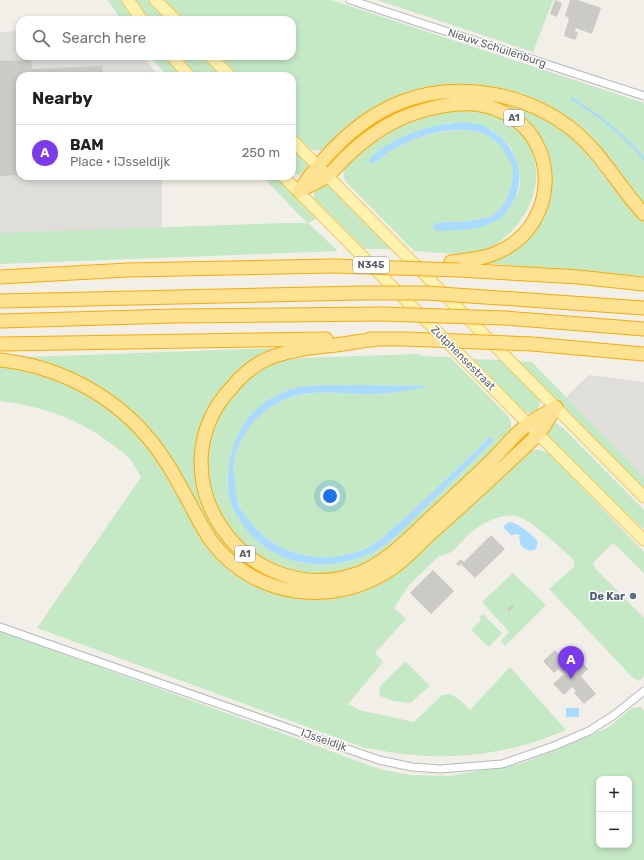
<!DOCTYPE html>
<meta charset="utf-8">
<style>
body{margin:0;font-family:Rubik,sans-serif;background:#f2f2f2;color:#222}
.controls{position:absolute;right:12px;bottom:12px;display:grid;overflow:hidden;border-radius:8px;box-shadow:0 2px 6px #0003}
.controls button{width:36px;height:36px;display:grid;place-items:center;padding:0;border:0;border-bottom:1px solid #e0e0e0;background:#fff;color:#222;font:20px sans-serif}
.you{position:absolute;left:330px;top:496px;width:14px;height:14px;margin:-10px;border:3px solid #fff;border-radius:50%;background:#1a73e8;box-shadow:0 0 0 6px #1a73e833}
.badge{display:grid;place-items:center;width:26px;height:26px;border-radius:50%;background:#7c3aed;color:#fff;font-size:13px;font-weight:700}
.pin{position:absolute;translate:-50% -33px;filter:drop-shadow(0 1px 2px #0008)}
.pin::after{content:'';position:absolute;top:21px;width:14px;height:12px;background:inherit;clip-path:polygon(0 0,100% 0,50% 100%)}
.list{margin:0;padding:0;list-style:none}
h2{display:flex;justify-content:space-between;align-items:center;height:52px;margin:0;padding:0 16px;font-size:17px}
h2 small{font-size:13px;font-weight:400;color:#767676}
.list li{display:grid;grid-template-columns:26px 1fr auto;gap:12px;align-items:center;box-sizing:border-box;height:56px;padding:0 16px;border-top:1px solid #e0e0e0}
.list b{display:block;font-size:15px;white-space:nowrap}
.list p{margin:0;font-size:13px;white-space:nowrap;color:#767676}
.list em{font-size:13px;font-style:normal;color:#767676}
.icon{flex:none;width:22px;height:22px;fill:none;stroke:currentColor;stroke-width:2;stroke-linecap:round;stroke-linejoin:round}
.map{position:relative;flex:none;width:644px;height:860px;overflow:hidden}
.search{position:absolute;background:#fff;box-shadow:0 2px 6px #0003;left:16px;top:16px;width:280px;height:44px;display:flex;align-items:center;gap:10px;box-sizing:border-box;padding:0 14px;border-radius:12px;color:#767676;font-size:15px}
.panel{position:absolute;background:#fff;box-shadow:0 2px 6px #0003;left:16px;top:72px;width:280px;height:108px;border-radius:12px}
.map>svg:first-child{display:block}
.industrial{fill:#e0deda}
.green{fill:#c5e8c5;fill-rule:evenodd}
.water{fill:#aadaff}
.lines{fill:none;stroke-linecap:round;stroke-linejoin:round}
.stream{stroke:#aadaff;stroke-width:2.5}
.building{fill:#cccac5}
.minor-casing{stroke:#b5b8bc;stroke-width:9}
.primary-casing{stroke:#f2c960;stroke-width:13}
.motorway-casing{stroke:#f9ab00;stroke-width:15}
.minor{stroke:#fff;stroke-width:7}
.primary{stroke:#fff2af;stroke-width:11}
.motorway{stroke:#fde293;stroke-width:13}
.motorway-bridge-casing{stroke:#f9ab00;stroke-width:15;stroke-linecap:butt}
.motorway-bridge{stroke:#fde293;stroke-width:13}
.service-dot{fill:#5c6f8a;stroke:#fff;stroke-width:1.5}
.labels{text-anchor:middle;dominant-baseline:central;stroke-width:3;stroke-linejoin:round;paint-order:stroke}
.shield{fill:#fff;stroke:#8f9295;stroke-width:1}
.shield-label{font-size:10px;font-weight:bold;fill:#5f6368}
.street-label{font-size:11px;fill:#5f6368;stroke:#fff}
.service-label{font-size:11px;font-weight:bold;fill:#4e5e75;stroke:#fff;text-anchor:end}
</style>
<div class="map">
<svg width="644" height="860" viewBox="0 0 644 860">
<rect width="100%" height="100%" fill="#f1efe8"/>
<path class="industrial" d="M20 31V56H142L159 76H20V176H162V236L0 242V32Z
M589 375 644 382V477L566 397Z"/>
<path class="green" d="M108 0H124L139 20H121Z
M131 0H150L168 20H146Z
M160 0H331L644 103V204L625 181 594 139 578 124 548 105 521 93 496 87 461 84 433 86 406 93 384 104 325 150C309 154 302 143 292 133V76H235L216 56H292V20H180Z
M377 0H553L533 52Z
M150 56H168L186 76H167Z
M175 56H202L222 76H193Z
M488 96 546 116 585 145 644 218V276L483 263 508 255 520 246 537 228 546 211 550 196 551 180 543 147 488 102Z
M455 111C467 111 482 109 494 115 499 117 504 121 509 124 516 128 523 133 528 139 531 143 532 149 533 154 546 193 518 237 481 252 469 256 428 252 414 251L346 182C343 175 342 171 345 164 356 155 367 145 379 138 403 123 428 115 455 111ZM449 123 491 129 511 148 516 159 519 174 520 183 518 193 486 224 436 223C450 222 483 222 493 215 502 209 507 200 510 190 512 184 514 176 513 169 508 146 488 130 465 130 441 131 415 136 394 148 387 153 380 160 372 164L370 163 394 142 416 132Z
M292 147 307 163C308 174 300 178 292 172Z
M262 176H277L318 218 308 223 338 251 0 264V233L285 223H307Z
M325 184 330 185 394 249H363L315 201 314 195 315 189Z
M280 348 283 361 299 358 419 354 421 356 450 357 509 417C513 427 511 432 506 441L518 460C532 449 533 446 550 454L644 552V573L613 543 595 561 593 564 595 568 644 618V676L639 681 633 678 549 589 574 567V562L571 557C559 547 532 521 519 517 502 511 478 525 466 537 458 545 452 555 439 556L409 585 394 608 406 619 375 653 383 662 348 704 359 710 414 722 442 695 451 694 462 702 470 710 510 667 566 730C519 751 465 760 413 755 397 754 381 750 365 748L37 628 141 477C137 470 133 462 127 456 123 452 118 448 113 445 80 419 41 406 0 401V358ZM358 385 425 386C407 389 389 393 371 394 364 394 355 393 347 393 324 391 301 392 279 402 256 412 236 439 234 465 234 470 234 475 235 480 235 488 236 499 240 507 251 531 279 551 305 556 325 560 349 556 367 548 380 542 392 529 403 520 433 494 461 465 490 437L494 440 370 553 348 562 323 565 299 563 239 520 227 480 239 431 290 390 311 387Z
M470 359 502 360 539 398 540 404 537 410 531 413 523 412Z
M517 361 532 362 644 477V490Z
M555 423 557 424 563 428 644 510V529L606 495 549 438 546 433 552 424Z
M513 573 546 605 505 646 501 641 509 632 482 602Z
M483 614 502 633 489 647 471 630 481 620 479 618Z
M0 631 279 732 379 769 410 775 450 776 519 764 559 749 609 727 632 708 640 707 644 711V860H0ZM599 779H629V845H599Z
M405 662H406L430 686 410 703 394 701 380 696 379 690 381 685Z"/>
<path class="water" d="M465 122C474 124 484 124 491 130 518 147 529 181 509 208 506 212 503 217 499 219 480 231 457 230 436 231L433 227 434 224 436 223C450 222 483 222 493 215 502 209 507 200 510 190 512 184 513 179 513 172 513 167 511 162 508 158 500 141 487 132 468 130 445 128 414 137 394 149 386 153 380 160 372 164L370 163V159C393 135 432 124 465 122Z
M358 385 425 386 427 387C408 390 388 394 370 394 339 394 307 387 278 403 255 415 237 438 234 464 233 469 234 475 235 479 235 488 236 498 239 506 243 514 250 522 255 528 285 559 328 565 367 548 379 542 390 531 400 522 431 495 461 465 490 437L494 440C471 462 449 484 427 506 409 523 392 543 369 554 327 573 278 567 248 531 240 521 233 511 230 499 227 489 228 477 229 466 234 429 253 403 289 390 309 383 337 386 358 385Z
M509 522C517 522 533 535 538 542L536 549C529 553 525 549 520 544L519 534 511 535 503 527Z
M566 708H579V717H566Z"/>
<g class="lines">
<path class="stream" d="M571 98C598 115 624 134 644 159"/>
</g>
<path class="building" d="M555 0 562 3 557 17 550 14Z
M570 0H578L601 8 592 34 576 28 575 31 578 33 575 40 564 36 569 18 565 16Z
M31 60 32 69 102 66 103 76H20V175L0 176V61Z
M107 176H135V179L107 180Z
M491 535 505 549 475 578 461 564 459 566 456 564 461 559 464 562Z
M433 570 454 591 431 614 410 593Z
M512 605 514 607 509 612 507 609Z
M555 650 566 662 564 664 567 667 578 657 588 669 581 676 596 694 584 704 574 693 576 691 572 687 564 695 553 684 564 674 559 669 554 673 543 661Z"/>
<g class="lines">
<defs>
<path id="minor" d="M350 0 644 96
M0 627 379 760 412 767 440 769 502 764 554 746 589 731 614 715 644 691"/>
<path id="primary" d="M128 0 142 20
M155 0 176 20
M172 56 189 76
M210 56 230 76
M292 140 644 497
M283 176 538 434 644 540"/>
<path id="motorway" d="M301 188C322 159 351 127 384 110 442 79 517 88 569 127 600 150 618 186 644 214
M299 191C308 186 319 182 328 175 335 170 340 162 347 156 367 137 391 120 418 112 444 104 473 99 498 110 562 135 560 225 498 252 484 259 467 260 451 262
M459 270 578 277 644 284
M0 277 128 270 334 266
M485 297 644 308
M0 301 361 293
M505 318 644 329
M0 321 175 316 382 314
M370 339H406
M378 339C361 341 344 344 327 346 306 348 286 351 267 359 254 365 242 375 233 386 149 474 245 614 359 573 385 563 405 542 425 523 447 503 468 483 489 463 502 450 514 435 528 424 536 418 547 413 556 407
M0 344 326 339
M532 344 644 354
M0 360C56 366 108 392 145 434 164 455 177 480 190 504 197 517 203 530 212 542 255 598 333 608 391 569 405 560 416 547 429 535 456 511 482 487 509 462 518 453 529 444 538 434 544 427 549 418 554 410"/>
</defs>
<use href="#minor" class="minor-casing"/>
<use href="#primary" class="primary-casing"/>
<use href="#motorway" class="motorway-casing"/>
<use href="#minor" class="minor"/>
<use href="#primary" class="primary"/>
<use href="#motorway" class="motorway"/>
<defs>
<path id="motorway-bridge" d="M334 266 459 270
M361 293H426L485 297
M382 314 505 318
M406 339 532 344"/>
</defs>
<use href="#motorway-bridge" class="motorway-bridge-casing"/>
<use href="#motorway-bridge" class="motorway-bridge"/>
</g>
<circle class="service-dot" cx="633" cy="596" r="4"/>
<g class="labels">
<g class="shield">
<rect x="504" y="110" width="20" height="16" rx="3"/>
<rect x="353" y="257" width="36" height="16" rx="3"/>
<rect x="235" y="546" width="20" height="16" rx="3"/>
</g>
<g class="shield-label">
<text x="514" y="118">A1</text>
<text x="371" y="265">N345</text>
<text x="245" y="554">A1</text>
</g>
<g class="street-label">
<text transform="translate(497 48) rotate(18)">Nieuw Schuilenburg</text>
<text transform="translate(463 358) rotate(45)">Zutphensestraat</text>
<text transform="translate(324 740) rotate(19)">IJsseldijk</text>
</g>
<g class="service-label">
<text x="625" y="596">De Kar</text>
</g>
</g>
</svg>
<div class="controls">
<button>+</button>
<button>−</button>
</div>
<div class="you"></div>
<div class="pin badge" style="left:571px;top:679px">A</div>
<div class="search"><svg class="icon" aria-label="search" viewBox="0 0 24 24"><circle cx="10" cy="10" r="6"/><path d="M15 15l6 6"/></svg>Search here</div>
<section class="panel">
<h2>Nearby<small></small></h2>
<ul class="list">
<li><span class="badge">A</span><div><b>BAM</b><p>Place · IJsseldijk</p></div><em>250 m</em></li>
</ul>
</section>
</div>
